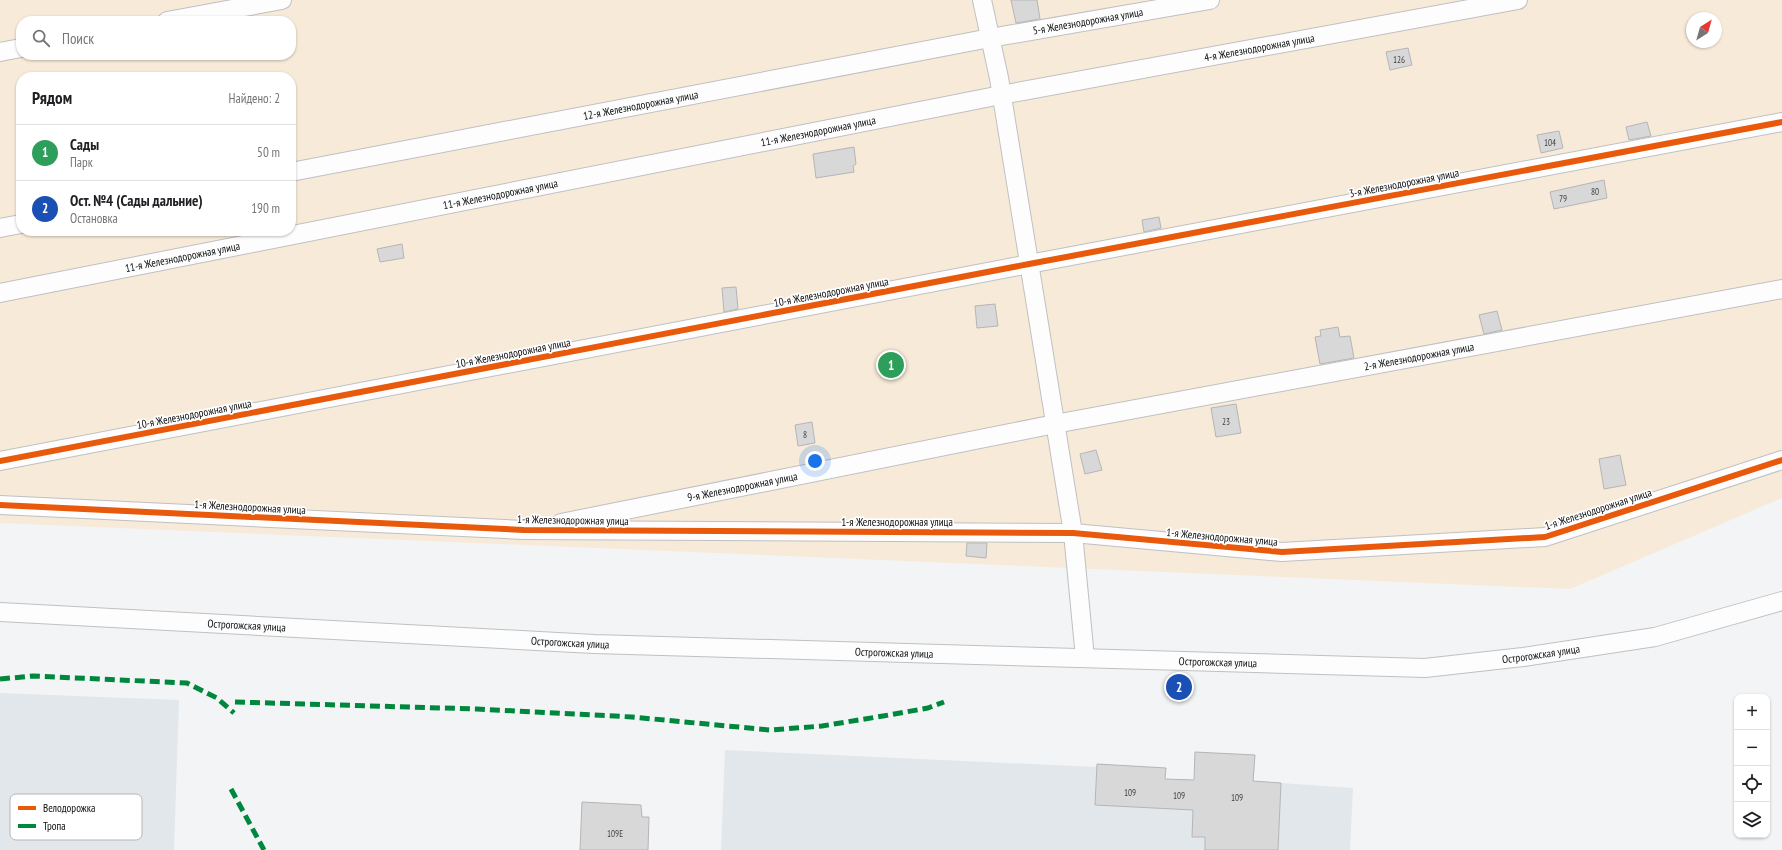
<!DOCTYPE html>
<html lang="ru">
<meta charset="utf-8">
<style>
body{margin:0;font-family:"PT Sans Narrow",sans-serif;background:#f2f2f2;color:#202124}
.controls{position:absolute;right:12px;bottom:12px;display:grid;overflow:hidden;border-radius:8px;box-shadow:0 1px 3px #0004}
.controls button{width:36px;height:36px;display:grid;place-items:center;padding:0;border:0;border-bottom:1px solid #e0e0e0;background:#fff;color:#202124;font:20px sans-serif}
.compass{position:absolute;left:1686px;top:12px;width:36px;height:36px;border-radius:50%;background:#fff;box-shadow:0 1px 3px #0004;rotate:37deg}
.you{position:absolute;left:815px;top:461px;width:14px;height:14px;margin:-10px;border:3px solid #fff;border-radius:50%;background:#1a73e8;box-shadow:0 0 0 6px #1a73e833}
.badge{display:grid;place-items:center;width:26px;height:26px;border-radius:50%;background:#b45309;color:#fff;font-size:13px;font-weight:700}
.pin{position:absolute;translate:-50% -50%;border:2px solid #fff;box-shadow:0 1px 4px #0006}
.list{margin:0;padding:0;list-style:none}
h2{display:flex;justify-content:space-between;align-items:center;height:52px;margin:0;padding:0 16px;font-size:17px}
h2 small{font-size:13px;font-weight:400;color:#757577}
.list li{display:grid;grid-template-columns:26px 1fr auto;gap:12px;align-items:center;box-sizing:border-box;height:56px;padding:0 16px;border-top:1px solid #e0e0e0}
.list b{display:block;font-size:15px;white-space:nowrap}
.list p{margin:0;font-size:13px;white-space:nowrap;color:#757577}
.list em{font-size:13px;font-style:normal;color:#757577}
.icon{flex:none;width:22px;height:22px;fill:none;stroke:currentColor;stroke-width:2;stroke-linecap:round;stroke-linejoin:round}
.map{position:relative;flex:none;width:1782px;height:850px;overflow:hidden}
.search{position:absolute;background:#fff;box-shadow:0 1px 3px #0004;left:16px;top:16px;width:280px;height:44px;display:flex;align-items:center;gap:10px;box-sizing:border-box;padding:0 14px;border-radius:16px;color:#757577;font-size:15px}
.panel{position:absolute;background:#fff;box-shadow:0 1px 3px #0004;left:16px;top:72px;width:280px;height:164px;border-radius:16px}
.map>svg:first-child{display:block}
.built{fill:#e2e7ec}
.green{fill:#f7ead9;fill-rule:evenodd}
.building{fill:#d8d8d9;stroke:#b5b5b7}
.lines{fill:none;stroke-linecap:round;stroke-linejoin:round}
.minor-casing{stroke:#bfc0c1;stroke-width:20}
.minor{stroke:#fdfdfe;stroke-width:18}
.quiet{stroke:#00873e;stroke-width:5;stroke-dasharray:10 5;stroke-linecap:butt}
.cycleway-casing{stroke:#fff;stroke-width:8}
.cycleway{stroke:#e8590c;stroke-width:6}
.labels{text-anchor:middle;dominant-baseline:central;stroke-width:3.5;stroke-linejoin:round;paint-order:stroke}
.number-label{font-size:9px;fill:#3e3f40}
.street-label{font-size:11px;fill:#0b0c0d;stroke:#fff}
.key{fill:#fff;stroke:#b6b6b6;stroke-width:1}
.key-label{font-size:11px;fill:#0b0c0d}
</style>
<div class="map">
<svg width="1782" height="850" viewBox="0 0 1782 850">
<rect width="100%" height="100%" fill="#f3f4f6"/>
<path class="built" d="M0 693 179 700 174 850H0Z
M725 750 1097 767V764L1166 768 1165 779 1194 780 1195 752 1255 755 1254 781 1353 788 1350 850H721Z"/>
<path class="green" d="M0 0H1782V498L1570 589 0 523ZM1692 18H1716V42H1692ZM21 21H291V55H21ZM21 77H291V231H21Z"/>
<path class="building" d="M1011 0H1037L1040 19 1016 23Z
M1408 48 1412 65 1390 70 1386 52Z
M1647 122 1651 136 1629 140 1626 127Z
M1559 131 1563 148 1541 153 1537 135Z
M854 147 856 164 853 166 854 172 816 178 813 154Z
M1604 180 1607 198 1554 209 1550 192Z
M1159 217 1161 228 1144 232 1142 220Z
M402 244 404 258 380 262 377 249Z
M736 287 738 309 724 312 722 288Z
M995 304 998 326 977 328 975 306Z
M1497 311 1502 330 1484 334 1479 315Z
M1338 327 1340 337 1350 336 1354 358 1320 364 1315 337 1321 336 1320 330Z
M1236 404 1241 433 1216 437 1211 408Z
M812 422 815 443 798 446 795 425Z
M1096 450 1102 470 1085 474 1080 454Z
M1620 455 1626 485 1604 489 1599 459Z
M967 543H987L986 558 966 556Z
M1195 752 1255 755 1253 781 1281 783 1278 850H1205V837H1192L1193 810 1095 805 1097 764 1166 768 1165 779 1194 780Z
M582 802 641 805 642 817H649L648 850H580Z"/>
<g class="lines">
<defs>
<g id="minor">
<path d="M982 0 999 78 1073 533 1085 658"/>
<path d="M167 21 282 0"/>
<path d="M0 52 21 48"/>
<path id="s1" d="M291 172 990 38 1210 0"/>
<path d="M0 228 21 224"/>
<path id="s2" d="M0 293 1001 95 1518 0"/>
<path d="M0 461 1029 264 1782 122"/>
<path d="M0 505 524 530 1073 533 1282 552 1545 537 1782 460"/>
<path id="s3" d="M561 523 1055 424 1782 289"/>
<path id="s4" d="M0 612 594 644 1425 668 1523 657 1655 637 1782 601"/>
</g>
</defs>
<use href="#minor" class="minor-casing"/>
<use href="#minor" class="minor"/>
<path class="quiet" d="M0 679 33 676 187 683 217 698 234 713
M235 702 477 709 632 717 770 730 822 726 883 716 928 708 944 702
M231 789 264 850"/>
<defs>
<path id="cycleway" d="M0 461 1029 264 1782 122
M0 505 524 530 1073 533 1282 552 1545 537 1782 460"/>
</defs>
<use href="#cycleway" class="cycleway-casing"/>
<use href="#cycleway" class="cycleway"/>
</g>
<g class="labels">
<g class="number-label">
<text x="1399" y="59">126</text>
<text x="1550" y="142">104</text>
<text x="1595" y="191">80</text>
<text x="1563" y="198">79</text>
<text x="1226" y="421">23</text>
<text x="805" y="434">8</text>
<text x="1130" y="792">109</text>
<text x="1179" y="795">109</text>
<text x="1237" y="797">109</text>
<text x="615" y="833">109Е</text>
</g>
<g class="street-label">
<text stroke="none"><textPath href="#s1" startOffset="811">5-я Железнодорожная улица</textPath></text>
<text stroke="none"><textPath href="#s2" startOffset="1283">4-я Железнодорожная улица</textPath></text>
<text stroke="none"><textPath href="#s1" startOffset="356">12-я Железнодорожная улица</textPath></text>
<text stroke="none"><textPath href="#s2" startOffset="834">11-я Железнодорожная улица</textPath></text>
<text transform="translate(1404 183) rotate(-11)">3-я Железнодорожная улица</text>
<text stroke="none"><textPath href="#s2" startOffset="510">11-я Железнодорожная улица</textPath></text>
<text stroke="none"><textPath href="#s2" startOffset="186">11-я Железнодорожная улица</textPath></text>
<text transform="translate(831 292) rotate(-11)">10-я Железнодорожная улица</text>
<text transform="translate(513 353) rotate(-11)">10-я Железнодорожная улица</text>
<text stroke="none"><textPath href="#s3" startOffset="874">2-я Железнодорожная улица</textPath></text>
<text transform="translate(194 414) rotate(-11)">10-я Железнодорожная улица</text>
<text stroke="none"><textPath href="#s3" startOffset="185">9-я Железнодорожная улица</textPath></text>
<text transform="translate(250 507) rotate(3)">1-я Железнодорожная улица</text>
<text transform="translate(1598 509) rotate(-18)">1-я Железнодорожная улица</text>
<text transform="translate(573 520) rotate(1)">1-я Железнодорожная улица</text>
<text x="897" y="522">1-я Железнодорожная улица</text>
<text transform="translate(1222 537) rotate(5)">1-я Железнодорожная улица</text>
<text stroke="none"><textPath href="#s4" startOffset="247">Острогожская улица</textPath></text>
<text stroke="none"><textPath href="#s4" startOffset="571">Острогожская улица</textPath></text>
<text stroke="none"><textPath href="#s4" startOffset="895">Острогожская улица</textPath></text>
<text stroke="none"><textPath href="#s4" startOffset="1543">Острогожская улица</textPath></text>
<text stroke="none"><textPath href="#s4" startOffset="1219">Острогожская улица</textPath></text>
</g>
</g>
<rect x="10" y="794" width="132" height="46" rx="6" class="key"/>
<rect x="18" y="806" width="18" height="4" fill="#e8590c"/>
<rect x="18" y="824" width="18" height="4" fill="#00873e"/>
<g class="key-label">
<text x="43" y="812">Велодорожка</text>
<text x="43" y="830">Тропа</text>
</g>
</svg>
<div class="controls">
<button>+</button>
<button>−</button>
<button><svg class="icon" aria-label="locate" viewBox="0 0 24 24"><circle cx="12" cy="12" r="6"/><path d="M12 2v4M12 18v4M2 12h4M18 12h4"/></svg></button>
<button><svg class="icon" aria-label="layers" viewBox="0 0 24 24"><path d="M12 4l9 5-9 5-9-5zM3 14l9 5 9-5"/></svg></button>
</div>
<svg class="compass" viewBox="-18 -18 36 36"><path d="M0-13l5 13h-10z" fill="#e53935"/><path d="M0 13l5-13h-10z" fill="#757577"/></svg>
<div class="you"></div>
<div class="pin badge" style="left:891px;top:365px;background:#2e9e5b">1</div>
<div class="pin badge" style="left:1179px;top:687px;background:#1a4fb4">2</div>
<div class="search"><svg class="icon" aria-label="search" viewBox="0 0 24 24"><circle cx="10" cy="10" r="6"/><path d="M15 15l6 6"/></svg>Поиск</div>
<section class="panel">
<h2>Рядом<small>Найдено: 2</small></h2>
<ul class="list">
<li><span class="badge" style="background:#2e9e5b">1</span><div><b>Сады</b><p>Парк</p></div><em>50 m</em></li>
<li><span class="badge" style="background:#1a4fb4">2</span><div><b>Ост. №4 (Сады дальние)</b><p>Остановка</p></div><em>190 m</em></li>
</ul>
</section>
</div>
